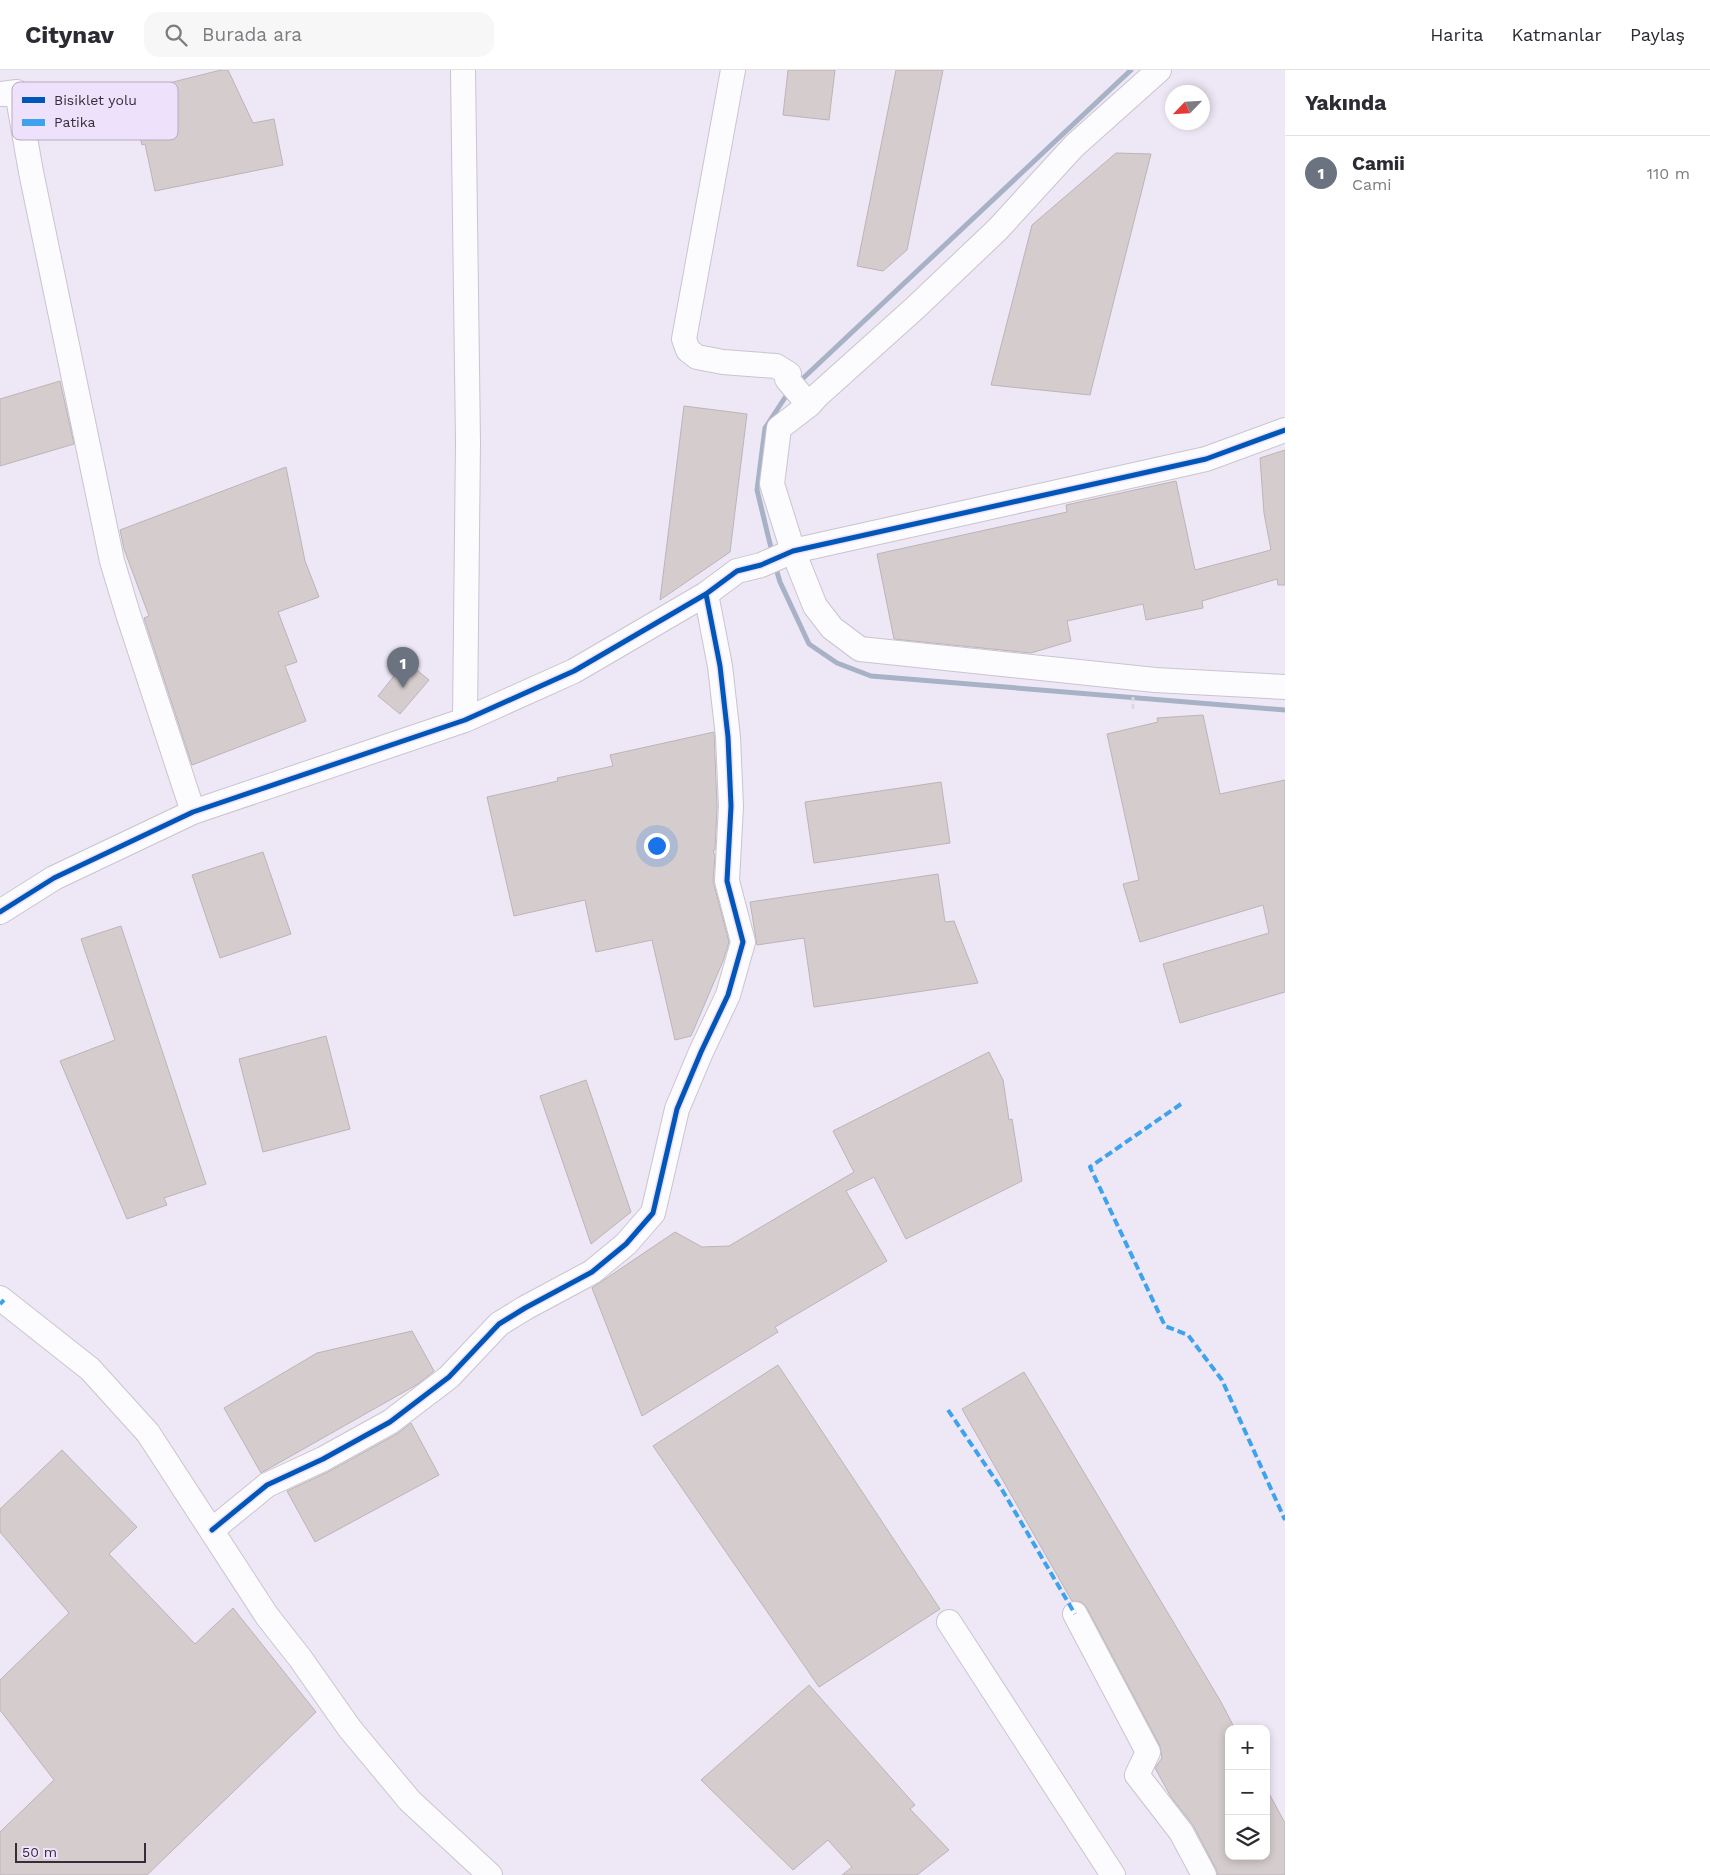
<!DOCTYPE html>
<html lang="tr">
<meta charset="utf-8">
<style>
body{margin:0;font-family:"Work Sans",sans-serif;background:#f7f7f7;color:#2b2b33}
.controls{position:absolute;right:15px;bottom:15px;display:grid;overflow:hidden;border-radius:10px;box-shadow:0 2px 8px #0003}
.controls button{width:45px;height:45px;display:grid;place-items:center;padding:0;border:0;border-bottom:1px solid #e1e1e2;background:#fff;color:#2b2b33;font:25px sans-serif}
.compass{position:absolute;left:1165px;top:15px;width:45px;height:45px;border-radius:50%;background:#fff;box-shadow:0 2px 8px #0003;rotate:245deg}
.scale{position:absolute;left:15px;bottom:12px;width:131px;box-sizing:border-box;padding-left:5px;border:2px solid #342e3b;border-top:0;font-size:14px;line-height:18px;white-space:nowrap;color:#342e3b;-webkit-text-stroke:4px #ede1fb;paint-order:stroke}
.you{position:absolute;left:656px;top:775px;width:18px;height:18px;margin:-12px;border:4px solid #fff;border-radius:50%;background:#1a73e8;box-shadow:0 0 0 8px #1a73e833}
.badge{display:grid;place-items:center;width:32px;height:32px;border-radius:50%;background:#756f7c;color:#fff;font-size:16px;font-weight:700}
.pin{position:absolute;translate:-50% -41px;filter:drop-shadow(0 1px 2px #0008)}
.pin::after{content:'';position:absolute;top:26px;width:18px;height:15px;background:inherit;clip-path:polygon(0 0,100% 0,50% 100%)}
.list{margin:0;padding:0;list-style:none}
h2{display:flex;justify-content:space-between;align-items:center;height:65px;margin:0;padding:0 20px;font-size:21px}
h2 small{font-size:16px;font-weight:400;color:#7c7c81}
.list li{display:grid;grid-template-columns:32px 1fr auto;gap:15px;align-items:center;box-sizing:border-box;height:75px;padding:0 20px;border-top:1px solid #e1e1e2}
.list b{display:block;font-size:19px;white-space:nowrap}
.list p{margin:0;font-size:16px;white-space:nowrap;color:#7c7c81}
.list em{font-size:16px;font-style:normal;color:#7c7c81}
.icon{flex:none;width:28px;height:28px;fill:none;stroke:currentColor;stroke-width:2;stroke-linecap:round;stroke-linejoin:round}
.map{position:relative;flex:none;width:1285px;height:1805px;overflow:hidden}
header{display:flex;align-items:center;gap:30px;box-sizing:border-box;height:70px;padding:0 25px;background:#fff;border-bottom:1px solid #e1e1e2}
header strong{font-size:24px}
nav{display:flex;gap:28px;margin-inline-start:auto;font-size:18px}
.search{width:350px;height:45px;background:#f7f7f7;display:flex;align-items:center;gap:12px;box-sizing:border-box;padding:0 18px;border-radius:15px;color:#7c7c81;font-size:19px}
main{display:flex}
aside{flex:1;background:#fff}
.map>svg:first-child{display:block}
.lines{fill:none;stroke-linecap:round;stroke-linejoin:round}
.stream{stroke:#a7b2c7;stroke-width:5}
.building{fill:#d4cccd;stroke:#bcb4b6}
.minor-casing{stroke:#cac4d0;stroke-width:26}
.path{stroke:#dad9dc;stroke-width:3;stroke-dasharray:5 2.5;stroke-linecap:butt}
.minor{stroke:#fcfbfe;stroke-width:24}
.quiet{stroke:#3ea3ec;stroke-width:4;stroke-dasharray:8 4;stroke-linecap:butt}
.cycleway-casing{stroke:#ede1fb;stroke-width:8}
.cycleway{stroke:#0057b8;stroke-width:5}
.key{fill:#ede1fb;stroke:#b6abc1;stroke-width:1}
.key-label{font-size:14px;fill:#342e3b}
</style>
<header>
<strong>Citynav</strong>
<div class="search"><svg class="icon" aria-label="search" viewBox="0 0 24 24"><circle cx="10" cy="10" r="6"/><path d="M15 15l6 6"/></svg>Burada ara</div>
<nav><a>Harita</a><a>Katmanlar</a><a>Paylaş</a></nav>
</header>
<main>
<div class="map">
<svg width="1285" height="1805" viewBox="0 0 1285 1805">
<rect width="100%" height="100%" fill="#eee7f5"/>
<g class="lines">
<path class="stream" d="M798 313 1131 0
M772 482 757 420 765 358 790 320
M775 495 780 512 809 574 837 593 871 606 1285 640"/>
</g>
<path class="building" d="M221 0H228L253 53 274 49 283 95 155 121 145 74 142 75 129 23Z
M788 0H835L829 50 783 45Z
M896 0H943L907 180 883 201 857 196Z
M1116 83 1151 84 1090 325 991 315 1032 155Z
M60 311 74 374 0 396V329Z
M684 336 747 344 730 482 660 530Z
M1285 380V515H1278L1277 509 1202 531 1203 538 1146 550 1143 534 1067 551 1071 571 1031 583 894 569 877 484 1067 442 1066 435 1176 411 1195 500 1271 480 1264 443 1260 388Z
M286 397 305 491 319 527 278 542 297 592 285 596 306 651 192 695 144 548 149 546 124 479 120 460Z
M406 591 429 610 400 644 378 626Z
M1203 645 1220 724 1285 710V922L1180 953 1163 894 1269 863 1263 835 1140 872 1123 814 1139 810 1107 664 1158 652 1157 648Z
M714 662 717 736 715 780H713L715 786 713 811 729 872 723 891 691 966 675 970 652 870 596 882 585 830 514 846 487 727 558 711 557 708 613 696 610 685Z
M941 712 950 773 814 793 805 732Z
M263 782 291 864 220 888 192 805Z
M938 804 945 852 954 851 978 913 814 937 804 868 757 875 750 832Z
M121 856 206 1114 164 1128 167 1135 127 1149 60 991 115 970 81 869Z
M326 966 350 1059 263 1082 239 989Z
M989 982 1003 1010 1009 1050 1012 1049 1022 1111 906 1169 874 1107 846 1121 887 1191 775 1257 778 1262 642 1346 592 1218 675 1162 702 1177 729 1176 854 1102 833 1061Z
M586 1010 631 1142 591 1174 540 1026Z
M412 1261 434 1301 418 1314 261 1403 224 1338 317 1283Z
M778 1295 940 1539 819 1617 653 1376Z
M1024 1302 1221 1632 1235 1659H1229V1786H1266V1718L1285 1753V1805H1218L1216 1799 1193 1755 1171 1727 1155 1698 1162 1688 1160 1676 1087 1538 1082 1532 1072 1531 962 1339Z
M411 1353 439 1405 315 1472 287 1421 330 1401 397 1364Z
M62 1380 137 1457 109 1484 195 1574 233 1538 316 1642 147 1805H0V1762L54 1710 0 1640V1610L69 1543 0 1462V1439Z
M809 1615 915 1735 910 1739 949 1780 917 1805H842L852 1797 828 1770 793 1800 701 1710Z"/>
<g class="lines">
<defs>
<path id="minor" d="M463 0 468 372 465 650
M733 0 684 269 688 280 697 287 723 292 776 296 789 304 787 309 809 335
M1159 0 1074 76 998 159 915 238 818 325 809 335 779 358 772 414 793 481 815 536 832 558 860 579 1155 610 1285 617
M0 24 17 22 31 102 112 491 128 544 193 742
M0 842 54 808 193 742 465 650 574 601 706 524 737 501 761 495 793 481 1206 389 1285 360
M0 1228 90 1299 148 1363 267 1546 300 1588 350 1659 410 1731 490 1805
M212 1460 267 1415 323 1389 390 1352 449 1307 499 1254 525 1238 592 1202 626 1174 653 1143 677 1039 701 982 728 925 743 872 727 811 731 736 728 667 720 596 706 524
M1075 1544 1148 1682 1137 1705 1181 1762 1204 1805
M949 1552 1113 1805"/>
</defs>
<use href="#minor" class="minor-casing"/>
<path class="path" d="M1133 639V627"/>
<use href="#minor" class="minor"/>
<path class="quiet" d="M1181 1034 1090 1097 1165 1256 1188 1265 1222 1310 1285 1450
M0 1234 4 1230
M948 1340 1001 1418 1075 1544"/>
<defs>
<path id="cycleway" d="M0 842 54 808 193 742 465 650 574 601 706 524 737 501 761 495 793 481 1206 389 1285 360
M212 1460 267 1415 323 1389 390 1352 449 1307 499 1254 525 1238 592 1202 626 1174 653 1143 677 1039 701 982 728 925 743 872 727 811 731 736 728 667 720 596 706 524"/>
</defs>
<use href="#cycleway" class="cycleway-casing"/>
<use href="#cycleway" class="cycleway"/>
</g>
<rect x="12" y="12" width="166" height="58" rx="8" class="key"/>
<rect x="22" y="27" width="23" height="6" fill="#0057b8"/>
<rect x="22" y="49" width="23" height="7" fill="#3ea3ec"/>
<g class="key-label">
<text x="54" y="35">Bisiklet yolu</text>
<text x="54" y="57">Patika</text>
</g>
</svg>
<div class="controls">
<button>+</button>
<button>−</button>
<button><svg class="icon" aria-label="layers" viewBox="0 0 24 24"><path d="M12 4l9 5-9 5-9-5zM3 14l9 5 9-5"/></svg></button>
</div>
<svg class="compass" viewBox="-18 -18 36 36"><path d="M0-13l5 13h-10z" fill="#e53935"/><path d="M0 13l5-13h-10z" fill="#7c7c81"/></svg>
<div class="scale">50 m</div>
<div class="you"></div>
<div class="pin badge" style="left:403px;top:618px;background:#6b7280">1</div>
</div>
<aside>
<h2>Yakında<small></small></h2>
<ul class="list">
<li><span class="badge" style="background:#6b7280">1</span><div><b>Camii</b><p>Cami</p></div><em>110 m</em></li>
</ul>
</aside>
</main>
